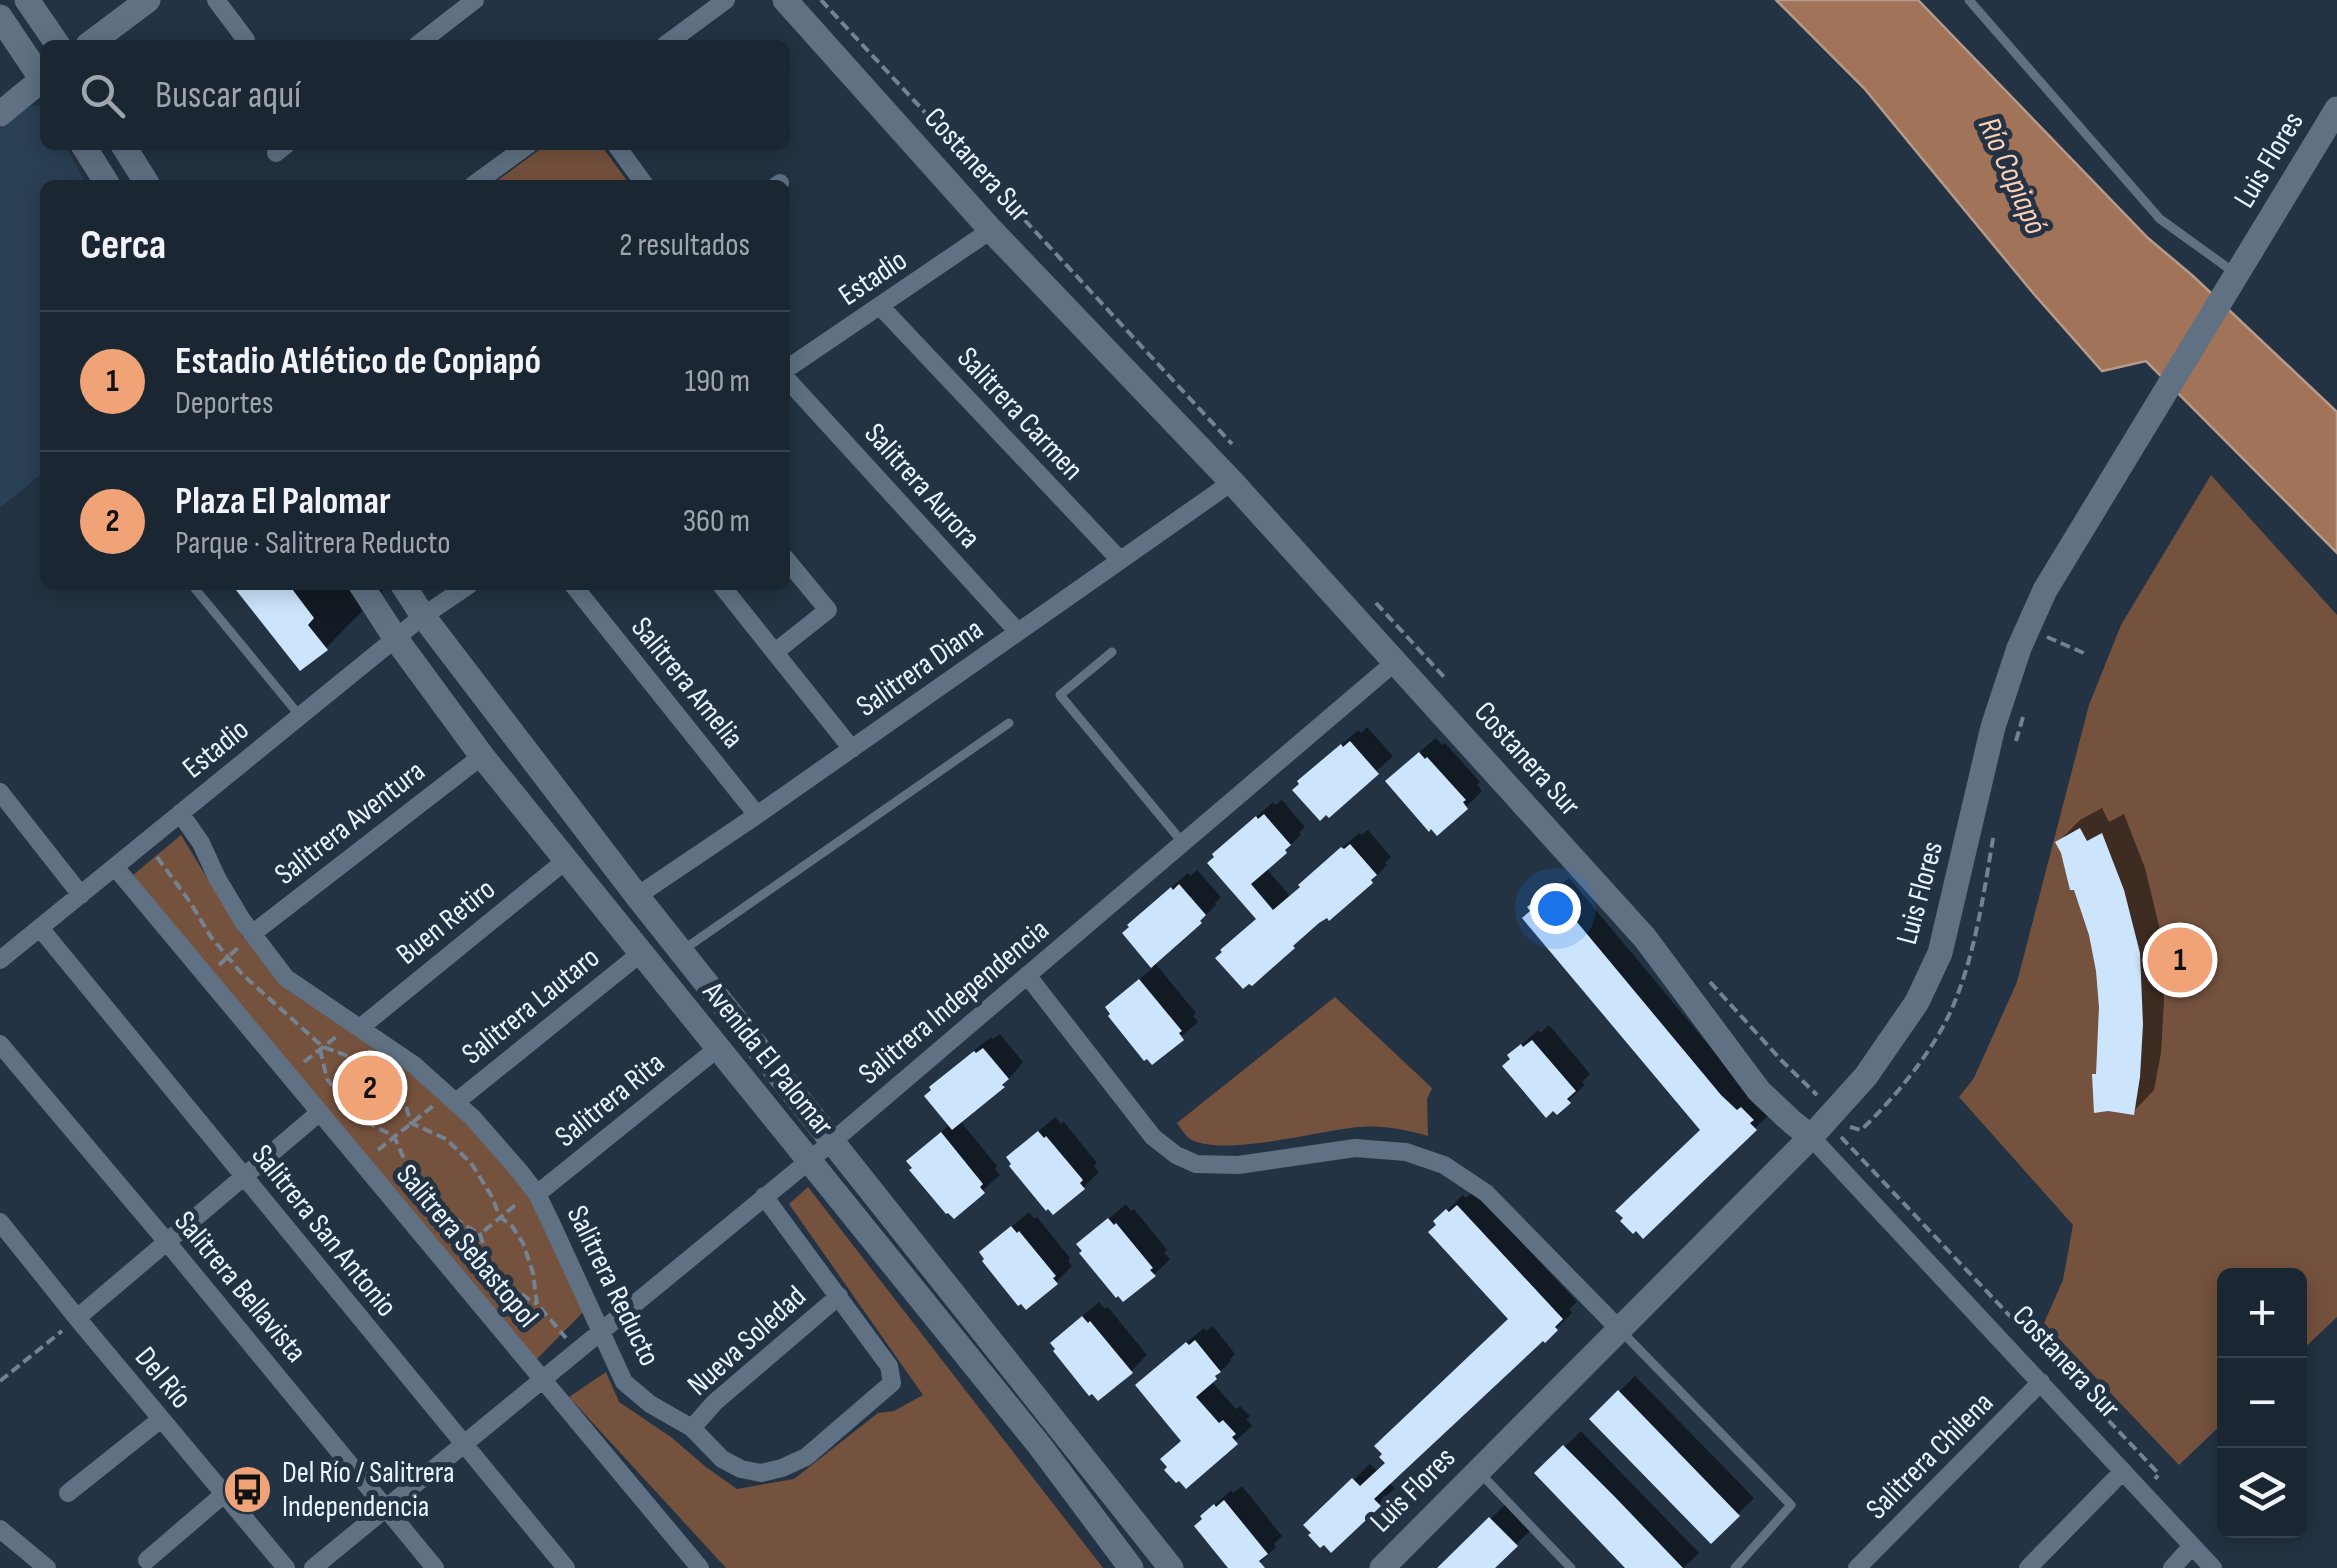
<!DOCTYPE html>
<html lang="es">
<meta charset="utf-8">
<style>
body{margin:0;font-family:"Sofia Sans Condensed",sans-serif;background:#27323e;color:#f1f3f6}
.controls{position:absolute;right:30px;bottom:30px;display:grid;overflow:hidden;border-radius:15px;box-shadow:0 5px 25px #0003}
.controls button{width:90px;height:90px;display:grid;place-items:center;padding:0;border:0;border-bottom:2px solid #38434d;background:#1a2632;color:#f1f3f6;font:50px sans-serif}
.you{position:absolute;left:1555px;top:908px;width:35px;height:35px;margin:-25px;border:8px solid #fff;border-radius:50%;background:#1a73e8;box-shadow:0 0 0 15px #1a73e833}
.badge{display:grid;place-items:center;width:65px;height:65px;border-radius:50%;background:#efa377;color:#111;font-size:32px;font-weight:700}
.pin{position:absolute;translate:-50% -50%;border:5px solid #fff;box-shadow:0 2px 10px #0006}
.list{margin:0;padding:0;list-style:none}
h2{display:flex;justify-content:space-between;align-items:center;height:130px;margin:0;padding:0 40px;font-size:42px}
h2 small{font-size:32px;font-weight:400;color:#9fa5ac}
.list li{display:grid;grid-template-columns:65px 1fr auto;gap:30px;align-items:center;box-sizing:border-box;height:140px;padding:0 40px;border-top:2px solid #38434d}
.list b{display:block;font-size:38px;white-space:nowrap}
.list p{margin:0;font-size:32px;white-space:nowrap;color:#9fa5ac}
.list em{font-size:32px;font-style:normal;color:#9fa5ac}
.icon{flex:none;width:55px;height:55px;fill:none;stroke:currentColor;stroke-width:2;stroke-linecap:round;stroke-linejoin:round}
.map{position:relative;flex:none;width:2337px;height:1568px;overflow:hidden}
.search{position:absolute;background:#1a2632;box-shadow:0 5px 25px #0003;left:40px;top:40px;width:750px;height:110px;display:flex;align-items:center;gap:25px;box-sizing:border-box;padding:0 35px;border-radius:15px;color:#9fa5ac;font-size:38px}
.panel{position:absolute;background:#1a2632;box-shadow:0 5px 25px #0003;left:40px;top:180px;width:750px;height:410px;border-radius:15px}
.map>svg:first-child{display:block}
.built{fill:#2a4054}
.green{fill:#75523e}
.water{fill:#a17358;stroke:#b79a8a;stroke-width:2.5}
.shadow{fill:#0007}
.building{fill:#cce5fd}
.lines{fill:none;stroke-linecap:round;stroke-linejoin:round}
.path{stroke:#758290;stroke-width:4;stroke-dasharray:10 5;stroke-linecap:butt}
.lane{stroke:#5f7183;stroke-width:9}
.street{stroke:#5f7183;stroke-width:18}
.secondary{stroke:#5f7183;stroke-width:25}
.labels{text-anchor:middle;dominant-baseline:central;stroke-width:10;stroke-linejoin:round;paint-order:stroke}
.street-label{font-size:30px;fill:#eaf4ff;stroke:#233343}
.poi-label{font-size:30px;fill:#eaf4ff;stroke:#233343;text-anchor:start}
.water-label{font-size:32px;font-style:italic;fill:#fccfb6;stroke:#233343}
</style>
<div class="map">
<svg width="2337" height="1568" viewBox="0 0 2337 1568">
<rect width="100%" height="100%" fill="#233343"/>
<path class="built" d="M28 106H44L45 145H65L87 185H45V471L0 508V129Z"/>
<path class="green" d="M546 145H601L630 185H491Z
M2211 475 2337 615V1317L2300 1352V1276H2224V1422L2179 1465 2044 1323 2063 1280 2073 1225 1959 1097 1974 1078 2017 982 2089 705 2121 625Z
M181 835 243 937 284 982 418 1075 449 1100 514 1176 546 1221 589 1306 531 1365 133 875Z
M1335 997 1432 1088 1427 1099 1428 1136C1406 1130 1384 1125 1360 1127 1319 1130 1227 1157 1192 1140 1186 1137 1181 1129 1177 1123Z
M808 1187 1103 1568H726L569 1397 606 1372 619 1402 671 1437 706 1467 737 1489 794 1479 878 1413 894 1411 923 1395 789 1204Z"/>
<path class="water" d="M1776 0H1918L2148 238 2193 276 2337 412V553L2146 361 2102 371 2033 293 1864 88Z"/>
<path class="shadow" d="M235 585H384L386 587 326 648Z
M1367 727 1393 756 1329 814 1317 766 1358 730 1361 733Z
M1436 738 1442 745 1445 743 1480 782 1477 785 1482 791 1466 807 1404 765Z
M1282 800 1305 827 1299 833 1301 835 1266 868 1290 896 1317 869 1359 833 1361 835 1368 830 1391 857 1385 863 1387 865 1371 881 1328 915 1252 983 1258 918 1231 839 1273 802 1275 805Z
M2102 808 2109 822 2124 814 2145 868 2160 930 2164 1001 2161 1053 2154 1090 2133 1112 2094 1075 2099 1070 2102 1007 2091 934 2058 842 2080 820Z
M1197 870 1221 897 1215 903 1216 905 1200 921 1154 962 1196 1013 1193 1016 1198 1022 1152 1061 1124 992 1154 967 1125 934 1146 909 1188 873 1190 876Z
M1569 878 1737 1079 1771 1113 1643 1235 1703 1130 1530 908 1558 882 1561 885Z
M1549 1025 1590 1074 1582 1082 1585 1085 1557 1111 1510 1055 1538 1030 1540 1033Z
M1000 1034 1023 1062 1003 1086 960 1121 997 1166 995 1169 1000 1175 954 1216 910 1161 950 1124 948 1072 991 1037 993 1039Z
M1055 1117 1061 1124 1064 1122 1097 1163 1094 1166 1099 1172 1084 1187 1009 1157Z
M1474 1191 1577 1302 1569 1309 1572 1313 1556 1329 1543 1338 1388 1482 1395 1488 1331 1550 1307 1525 1370 1464 1378 1472 1511 1318 1436 1221 1463 1195 1466 1198Z
M1126 1204 1131 1211 1134 1209 1167 1250 1164 1253 1170 1259 1154 1275 1085 1251 1079 1244Z
M1029 1212 1034 1219 1037 1217 1070 1258 1068 1261 1072 1266 1056 1282 982 1252Z
M1099 1302 1105 1309 1108 1307 1147 1355 1131 1371 1069 1327Z
M1213 1326 1235 1354 1230 1360 1231 1361 1211 1381 1236 1409 1240 1406 1250 1416 1246 1419 1252 1426 1187 1485 1183 1440 1154 1369 1204 1328 1206 1331Z
M1635 1376 1754 1498 1711 1540 1592 1419Z
M1581 1431 1699 1553 1683 1568H1629L1538 1473Z
M1242 1486 1282 1536 1274 1544 1276 1547 1254 1568H1231L1203 1516 1231 1490 1233 1493Z
M1507 1503 1532 1529 1492 1568H1440Z"/>
<path class="building" d="M232 585H289L314 618 308 625 328 650 300 671Z
M1350 741 1379 774 1329 818 1326 815 1320 821 1292 790 1299 784 1297 781 1341 744 1343 747Z
M1419 752 1425 759 1427 757 1466 800 1463 802 1468 809 1437 836 1431 829 1429 832 1385 781Z
M1264 814 1291 845 1285 850 1287 853 1251 884 1273 910 1300 887 1298 885 1341 847 1344 849 1350 844 1377 875 1371 880 1373 883 1329 921 1327 918 1319 923 1293 946 1295 948 1252 986 1249 984 1243 989 1215 958 1222 952 1220 950 1256 919 1207 863 1214 857 1212 854 1256 816 1258 819Z
M2080 828 2087 841 2102 833 2124 890 2140 953 2143 1024 2140 1077 2134 1115 2108 1111 2094 1113 2092 1074H2096L2099 1007 2096 971 2089 935 2074 890H2070L2061 853 2055 842Z
M1179 884 1206 915 1200 921 1202 923 1151 968 1122 933 1129 927 1127 925 1171 887 1173 890Z
M1552 892 1721 1095 1737 1110 1741 1107 1754 1120 1750 1123 1757 1130 1643 1239 1636 1231 1633 1234 1620 1221 1623 1218 1615 1211 1700 1130 1522 918 1530 911 1527 907 1541 896 1543 899Z
M1139 979 1182 1031 1179 1033 1184 1040 1152 1065 1147 1059 1144 1061 1108 1016 1110 1014 1105 1007Z
M1532 1040 1576 1091 1567 1099 1571 1103 1557 1115 1553 1111 1546 1118 1502 1066 1510 1059 1507 1055 1521 1044 1523 1047Z
M983 1048 1009 1079 1002 1085 1005 1087 952 1130 924 1096 931 1090 929 1087 974 1051 976 1053Z
M1038 1131 1044 1138 1046 1136 1083 1180 1080 1183 1085 1189 1053 1215 1048 1209 1046 1211 1009 1166 1011 1164 1006 1157Z
M941 1132 983 1184 980 1187 985 1193 954 1219 948 1213 946 1214 909 1170 912 1168 906 1161Z
M1457 1205 1563 1319 1555 1327 1558 1330 1545 1343 1543 1341 1374 1499 1381 1506 1331 1553 1324 1545 1320 1548 1308 1535 1311 1533 1303 1525 1352 1478 1360 1486 1385 1463 1379 1457 1382 1454 1374 1446 1508 1319 1428 1232 1436 1225 1433 1221 1446 1209 1449 1212Z
M1108 1218 1114 1225 1116 1223 1153 1268 1150 1270 1156 1276 1123 1302 1118 1296 1116 1298 1079 1253 1082 1251 1076 1244Z
M1011 1226 1017 1233 1019 1231 1056 1276 1053 1278 1058 1284 1026 1310 1021 1304 1018 1306 982 1261 984 1259 979 1252Z
M1082 1316 1088 1323 1090 1321 1133 1373 1098 1401 1092 1394 1089 1396 1053 1351 1055 1349 1050 1343Z
M1195 1340 1221 1372 1215 1376 1217 1379 1196 1397 1219 1423 1223 1420 1236 1434 1232 1437 1238 1444 1186 1489 1179 1481 1176 1483 1164 1470 1167 1467 1160 1459 1181 1441 1135 1385 1186 1342 1189 1345Z
M1618 1390 1740 1516 1711 1544 1589 1419Z
M1563 1445 1615 1497 1683 1568H1625L1604 1546 1534 1473Z
M1224 1500 1268 1554 1259 1561 1265 1568H1228L1194 1526 1202 1519 1200 1516 1214 1504 1216 1507Z
M1489 1517 1518 1546 1495 1568H1437Z"/>
<g class="lines">
<path class="path" d="M821 0 1232 444
M1376 603 1444 677
M2047 637 2086 654
M2016 741 2023 717
M157 857 190 902 211 937 242 974 323 1047 351 1057 392 1085 403 1097 411 1123 446 1139 471 1163 491 1195 500 1217 512 1226 523 1243 533 1273 537 1304 566 1338
M219 965 238 948
M1710 982 1782 1061 1817 1095
M320 1049 327 1079 331 1084 351 1095 360 1112 374 1126 394 1136C417 1190 428 1205 480 1234 489 1266 508 1288 537 1304
M304 1062 336 1037
M1850 1127 1861 1130C1895 1098 1935 1049 1953 1006 1976 952 1984 891 1994 833
M1841 1137 2159 1474 2155 1479
M378 1150 433 1106
M461 1250 519 1202
M0 1381 62 1331"/>
<path class="lane" d="M1969 0 2160 219 2235 273
M192 585 300 716
M1112 652 1060 695 1183 843
M683 950 1009 723
M1622 1332 1791 1505 1735 1568
M1480 1473 1571 1568"/>
<path class="street" d="M216 0 246 40
M417 45 475 0
M665 45 726 0
M616 145 645 185
M276 153 286 145
M473 185 528 145
M777 185 780 183
M880 306 1120 560
M785 370 991 230
M785 377 1018 632
M573 585 757 815
M721 585 852 749
M775 652 828 610 785 558
M0 792 81 895
M180 813 201 843 217 878 242 920 286 978 414 1065 473 1118 521 1173 537 1194 552 1225 624 1382 650 1404 692 1428 722 1459 741 1469 761 1473 782 1468 806 1457 892 1383 889 1366 764 1196
M115 867 700 1568
M637 896 757 815 1232 482
M40 928 566 1568
M252 934 482 756
M0 960 423 616 469 585
M1027 975 1153 1137 1176 1155 1196 1164 1238 1165 1355 1148 1406 1152 1444 1165 1486 1193 1620 1330
M361 1027 565 861
M0 1044 167 1242 435 1568
M456 1102 641 953
M1811 1137 2213 1568
M537 1194 718 1048
M0 1222 77 1318 286 1568
M77 1318 320 1112
M692 1428 715 1402 839 1296
M68 1493 161 1419
M0 1529 47 1568
M147 1560 224 1494
M313 1568 833 1141 1395 662
M1857 1568 2041 1382
M2028 1568 2123 1471
M2172 1568 2192 1546"/>
<path class="secondary" d="M27 0 58 45
M785 0 991 230 1232 482 1645 938 1759 1091 1792 1122 1811 1137
M0 17 45 84
M88 45 148 0
M0 114 45 77
M83 145 108 185
M123 145 148 185
M361 585 396 639 482 756 1040 1446 1131 1568
M403 585 423 616 637 896 1171 1568
M1382 1568 1811 1137 1866 1076 1917 1002 1940 953 1993 727 2019 648 2045 590 2337 109"/>
</g>
<defs>
<symbol id="bus-disc" viewBox="-11 -11 22 22"><circle r="9.5" fill="#efa377" stroke="#233343"/><path d="M-5-6H5V4H4V6H2V4H-2V6H-4V4H-5ZM-3.5-4V0h7V-4ZM-3.5 1.2v1.5H-2V1.2ZM2 1.2v1.5H3.5V1.2Z" fill="#111"/></symbol>
</defs>
<g fill-rule="evenodd">
<use href="#bus-disc" x="220" y="1462" width="55" height="55"/>
</g>
<g class="labels">
<g class="street-label">
<text transform="translate(2269 160) rotate(-59)">Luis Flores</text>
<text transform="translate(977 165) rotate(48)">Costanera Sur</text>
<text transform="translate(873 278) rotate(-34)">Estadio</text>
<text transform="translate(1020 414) rotate(47)">Salitrera Carmen</text>
<text transform="translate(922 486) rotate(48)">Salitrera Aurora</text>
<text transform="translate(920 668) rotate(-35)">Salitrera Diana</text>
<text transform="translate(687 683) rotate(51)">Salitrera Amelia</text>
<text transform="translate(216 749) rotate(-39)">Estadio</text>
<text transform="translate(1527 759) rotate(48)">Costanera Sur</text>
<text transform="translate(350 823) rotate(-38)">Salitrera Aventura</text>
<text transform="translate(1920 893) rotate(-75)">Luis Flores</text>
<text transform="translate(446 922) rotate(-39)">Buen Retiro</text>
<text transform="translate(954 1002) rotate(-40)">Salitrera Independencia</text>
<text transform="translate(531 1006) rotate(-39)">Salitrera Lautaro</text>
<text transform="translate(768 1059) rotate(51)">Avenida El Palomar</text>
<text transform="translate(610 1100) rotate(-39)">Salitrera Rita</text>
<text transform="translate(324 1231) rotate(51)">Salitrera San Antonio</text>
<text transform="translate(467 1246) rotate(50)">Salitrera Sebastopol</text>
<text transform="translate(613 1286) rotate(64)">Salitrera Reducto</text>
<text transform="translate(240 1287) rotate(50)">Salitrera Bellavista</text>
<text transform="translate(747 1341) rotate(-42)">Nueva Soledad</text>
<text transform="translate(2066 1362) rotate(47)">Costanera Sur</text>
<text transform="translate(163 1378) rotate(50)">Del Río</text>
<text transform="translate(1930 1456) rotate(-45)">Salitrera Chilena</text>
<text transform="translate(1413 1490) rotate(-45)">Luis Flores</text>
</g>
<g class="poi-label">
<text x="282" y="1473">Del Río / Salitrera<tspan x="282" dy="34">Independencia</tspan></text>
</g>
<g class="water-label">
<text transform="translate(2012 176) rotate(66)">Río Copiapó</text>
</g>
</g>
</svg>
<div class="controls">
<button>+</button>
<button>−</button>
<button><svg class="icon" aria-label="layers" viewBox="0 0 24 24"><path d="M12 4l9 5-9 5-9-5zM3 14l9 5 9-5"/></svg></button>
</div>
<div class="you"></div>
<div class="pin badge" style="left:2180px;top:960px">1</div>
<div class="pin badge" style="left:370px;top:1088px">2</div>
<div class="search"><svg class="icon" aria-label="search" viewBox="0 0 24 24"><circle cx="10" cy="10" r="6"/><path d="M15 15l6 6"/></svg>Buscar aquí</div>
<section class="panel">
<h2>Cerca<small>2 resultados</small></h2>
<ul class="list">
<li><span class="badge">1</span><div><b>Estadio Atlético de Copiapó</b><p>Deportes</p></div><em>190 m</em></li>
<li><span class="badge">2</span><div><b>Plaza El Palomar</b><p>Parque · Salitrera Reducto</p></div><em>360 m</em></li>
</ul>
</section>
</div>
